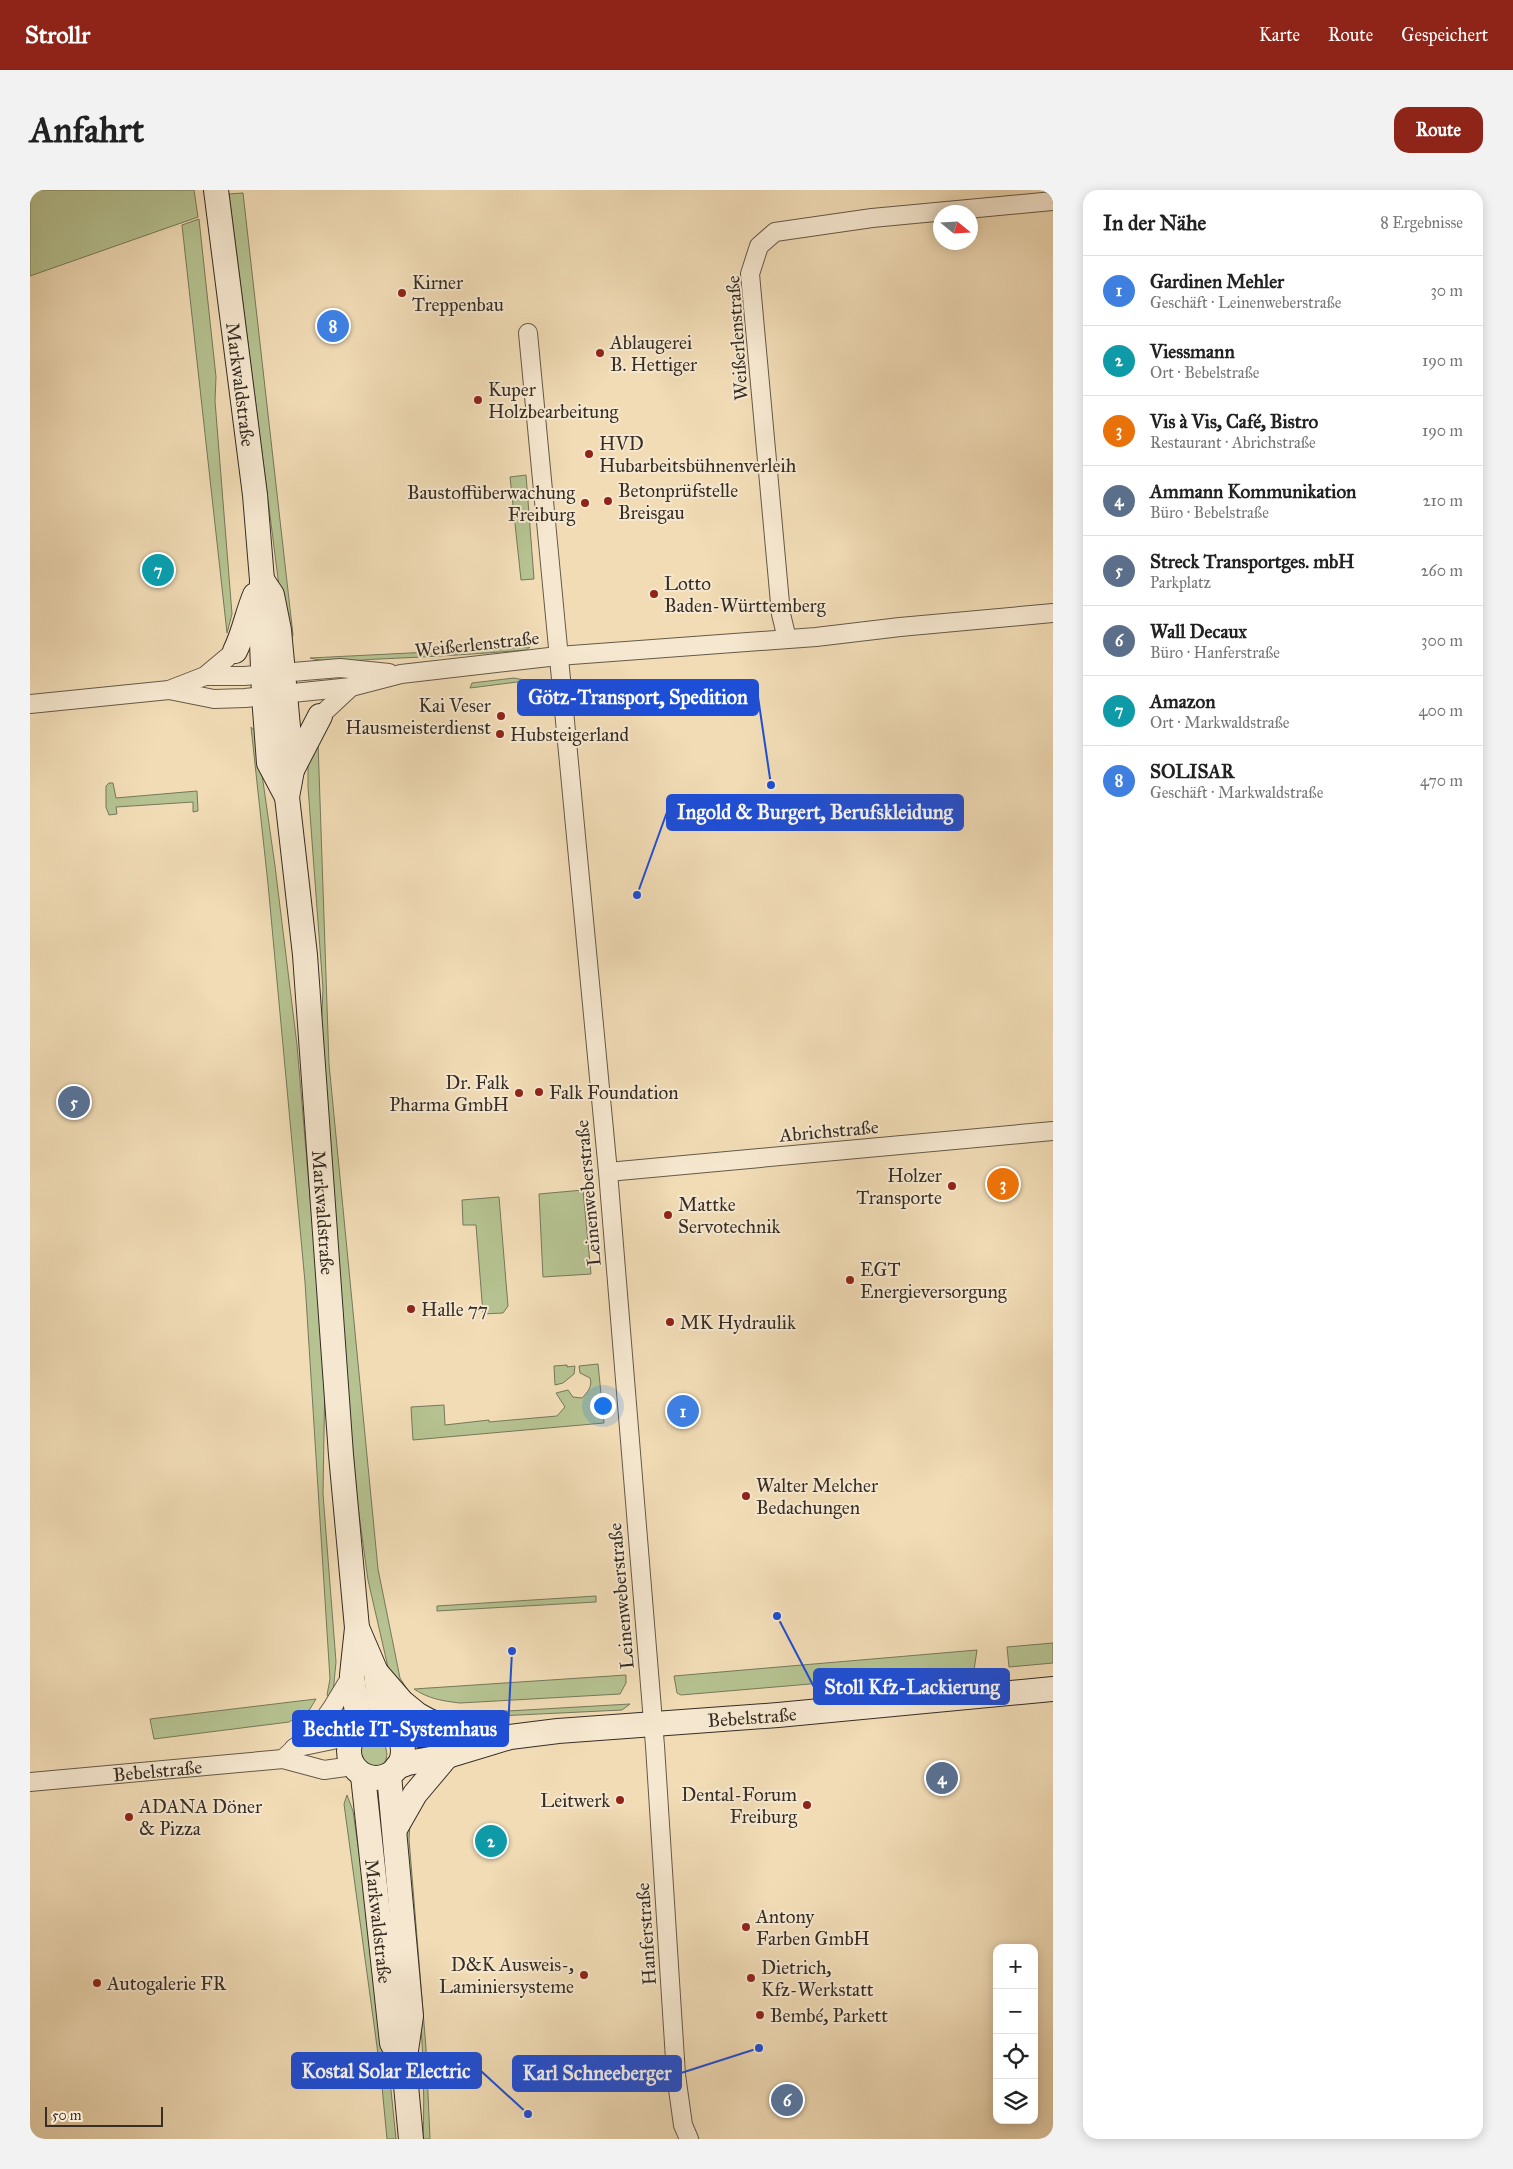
<!DOCTYPE html>
<html lang="de">
<meta charset="utf-8">
<style>
body{margin:0;font-family:"IM FELL Great Primer",serif;background:#f2f2f2;color:#222}
.controls{position:absolute;right:15px;bottom:15px;display:grid;overflow:hidden;border-radius:10px;box-shadow:0 2px 12px #0003}
.controls button{width:45px;height:45px;display:grid;place-items:center;padding:0;border:0;border-bottom:1px solid #e0e0e0;background:#fff;color:#222;font:25px sans-serif}
.compass{position:absolute;left:903px;top:15px;width:45px;height:45px;border-radius:50%;background:#fff;box-shadow:0 2px 12px #0003;rotate:108deg}
.scale{position:absolute;left:15px;bottom:12px;width:118px;box-sizing:border-box;padding-left:5px;border:2px solid #362d24;border-top:0;font-size:14px;line-height:18px;white-space:nowrap;color:#362d24;-webkit-text-stroke:4px #f6e8d0;paint-order:stroke}
.you{position:absolute;left:572px;top:1215px;width:18px;height:18px;margin:-12px;border:4px solid #fff;border-radius:50%;background:#1a73e8;box-shadow:0 0 0 8px #1a73e833}
.badge{display:grid;place-items:center;width:32px;height:32px;border-radius:50%;background:#8f2418;color:#fff;font-size:16px;font-weight:700}
.pin{position:absolute;translate:-50% -50%;border:2px solid #fff;box-shadow:0 1px 5px #0006}
.list{margin:0;padding:0;list-style:none}
h2{display:flex;justify-content:space-between;align-items:center;height:65px;margin:0;padding:0 20px;font-size:21px}
h2 small{font-size:16px;font-weight:400;color:#767676}
.list li{display:grid;grid-template-columns:32px 1fr auto;gap:15px;align-items:center;box-sizing:border-box;height:70px;padding:0 20px;border-top:1px solid #e0e0e0}
.list b{display:block;font-size:19px;white-space:nowrap}
.list p{margin:0;font-size:16px;white-space:nowrap;color:#767676}
.list em{font-size:16px;font-style:normal;color:#767676}
.icon{flex:none;width:28px;height:28px;fill:none;stroke:currentColor;stroke-width:2;stroke-linecap:round;stroke-linejoin:round}
.map{position:relative;flex:none;width:1023px;height:1949px;overflow:hidden;border-radius:15px}
header{display:flex;align-items:center;gap:30px;box-sizing:border-box;height:70px;padding:0 25px;background:#8f2418;color:#fff}
header strong{font-size:24px}
nav{display:flex;gap:28px;margin-inline-start:auto;font-size:18px}
.intro{display:flex;align-items:center;justify-content:space-between;box-sizing:border-box;height:120px;padding:0 30px}
h1{margin:0;font-size:35px}
.button{padding:12px 22px;border-radius:15px;background:#8f2418;color:#fff;font-size:18px;font-weight:700}
main{display:flex;gap:30px;padding:0 30px}
aside{flex:1;background:#fff;border-radius:15px;box-shadow:0 2px 12px #0003}
.map>svg:first-child{display:block}
.green{fill:#b6c291;stroke:#76785a}
.lines{fill:none;stroke-linecap:round;stroke-linejoin:round}
.street-casing{stroke:#655948;stroke-width:20}
.secondary-casing{stroke:#362d24;stroke-width:26}
.street{stroke:#f6e8d0;stroke-width:18}
.secondary{stroke:#f6e8d0;stroke-width:24}
.poi-dot{fill:#8f2418;stroke:#f6e8d0;stroke-width:2}
.labels{text-anchor:middle;dominant-baseline:central;stroke-width:4;stroke-linejoin:round;paint-order:stroke}
.poi-label{font-size:19px;fill:#362d24;stroke:#f6e8d0;text-anchor:start}
.street-label{font-size:19px;fill:#362d24;stroke:#f6e8d0}
.leader{fill:none;stroke:#1d4ed8;stroke-width:2}
.callout-dot{fill:#1d4ed8;stroke:#f6e8d0;stroke-width:2}
.callout{fill:#1d4ed8;stroke:#1d4ed8;stroke-width:2}
.callout-label{font-size:20px;text-anchor:middle;font-weight:bold;fill:#fff}
</style>
<header>
<strong>Strollr</strong>
<nav><a>Karte</a><a>Route</a><a>Gespeichert</a></nav>
</header>
<div class="intro"><h1>Anfahrt</h1><a class="button">Route</a></div>
<main>
<div class="map">
<svg width="1023" height="1949" viewBox="0 0 1023 1949">
<rect width="100%" height="100%" fill="#f1dcb6"/>
<filter id="stains"><feTurbulence type="fractalNoise" baseFrequency=".004" numOctaves="4"/><feColorMatrix values="0 0 0 0 .2 0 0 0 0 .09 0 0 0 0 .02 0 0 0 .5 -.17"/></filter>
<radialGradient id="worn" r=".72"><stop offset=".6" stop-color="#630" stop-opacity="0"/><stop offset="1" stop-color="#630" stop-opacity=".3"/></radialGradient>
<path class="green" d="M0 0H164L168 27 0 86Z
M213 3 263 445 261 450 250 404 199 4Z
M169 29 186 187 185 211 202 424 197 443 152 35Z
M496 285 504 389 491 390 480 287Z
M500 457 496 460C447 464 398 467 349 469 327 470 302 474 280 468Z
M484 488 505 492 509 496 487 492 440 498 442 493Z
M221 537 226 542 245 676 267 855 295 1182 293 1304 306 1472 303 1503 299 1507 297 1505 300 1489 275 1092 238 694Z
M288 552 299 874 348 1379 370 1488 377 1499 372 1503 360 1486 338 1390 328 1317 289 885 293 799 278 597V563Z
M79 593H83L86 608 167 601 168 621 163 622V612L86 617 87 624 79 625 76 617V596Z
M553 1000 561 1084 513 1087 509 1004Z
M469 1007 478 1116 473 1123 453 1124 446 1035H433L432 1010Z
M568 1174 574 1233 383 1250 381 1217 414 1215 415 1235 459 1230V1232L527 1226 535 1217 526 1203 538 1200 543 1207 552 1208C557 1203 563 1196 560 1188L550 1183 549 1176Z
M537 1175V1177L545 1176 544 1184 533 1193 525 1195 524 1176Z
M566 1406V1412L407 1421V1416Z
M1023 1453V1473L979 1477 977 1457Z
M947 1460 944 1480 651 1505 647 1503 644 1486Z
M596 1485V1493L590 1504 430 1513C413 1511 399 1509 384 1499Z
M286 1509 280 1519 259 1532 124 1549 120 1529Z
M600 1514 592 1520 427 1528 411 1526 397 1517 412 1522 426 1524Z
M325 1564a16 16 0 1 1 32 0a16 16 0 1 1-32 0Z
M317 1605 323 1621 356 1851 366 1949H357L351 1886 314 1614Z
M380 1634 379 1649 396 1858 400 1949H393C397 1850 383 1751 375 1652L376 1637Z"/>
<g class="lines">
<defs>
<g id="street">
<path d="M498 143 578 982 625 1556 646 1885 653 1935 659 1949"/>
<path d="M757 449 751 424 720 84 729 56 745 42 842 28 1023 11"/>
<path d="M175 486H214L310 478 359 483"/>
<path d="M139 500 184 509 215 508 321 497 371 484 528 466 786 447 870 437 1023 423"/>
<path d="M0 514 139 500 175 486 205 461"/>
<path d="M290 526 321 497"/>
<path d="M578 982 1023 941"/>
<path d="M264 1558 322 1546"/>
<path d="M253 1569 290 1535 302 1518 322 1485"/>
<path id="s1" d="M0 1592 253 1569 294 1580 323 1576"/>
</g>
<g id="secondary">
<path id="s2" d="M186 0 225 305 232 390 231 426 234 506 239 573 257 607"/>
<path id="s3" d="M232 390 242 405 249 440 262 580 257 607 275 765 311 1265 327 1438 322 1485 329 1539"/>
<path d="M205 461C214 443 217 424 225 405"/>
<path d="M262 580 290 526"/>
<path d="M328 1440 346 1482 349 1514 357 1536"/>
<path d="M346 1482 372 1512 388 1525 419 1542"/>
<circle cx="346" cy="1561" r="27"/>
<path d="M364 1540 390 1545 419 1542 469 1546"/>
<path id="s4" d="M367 1577 378 1573 417 1566 480 1547 528 1541 748 1525 1023 1499"/>
<path d="M359 1585 381 1826 374 1874 381 1949"/>
<path id="s5" d="M333 1586 362 1853 373 1872"/>
<path d="M365 1639 385 1604 417 1566"/>
</g>
</defs>
<use href="#street" class="street-casing"/>
<use href="#secondary" class="secondary-casing"/>
<use href="#street" class="street"/>
<use href="#secondary" class="secondary"/>
</g>
<g class="poi-dot">
<circle cx="372" cy="103" r="5"/>
<circle cx="570" cy="163" r="5"/>
<circle cx="448" cy="210" r="5"/>
<circle cx="559" cy="264" r="5"/>
<circle cx="578" cy="311" r="5"/>
<circle cx="555" cy="313" r="5"/>
<circle cx="624" cy="404" r="5"/>
<circle cx="471" cy="526" r="5"/>
<circle cx="470" cy="544" r="5"/>
<circle cx="509" cy="902" r="5"/>
<circle cx="489" cy="903" r="5"/>
<circle cx="922" cy="996" r="5"/>
<circle cx="638" cy="1025" r="5"/>
<circle cx="820" cy="1090" r="5"/>
<circle cx="381" cy="1119" r="5"/>
<circle cx="640" cy="1132" r="5"/>
<circle cx="716" cy="1306" r="5"/>
<circle cx="590" cy="1610" r="5"/>
<circle cx="777" cy="1615" r="5"/>
<circle cx="99" cy="1627" r="5"/>
<circle cx="716" cy="1737" r="5"/>
<circle cx="554" cy="1785" r="5"/>
<circle cx="721" cy="1788" r="5"/>
<circle cx="67" cy="1793" r="5"/>
<circle cx="730" cy="1825" r="5"/>
</g>
<g class="labels">
<g class="poi-label">
<text x="382" y="92">Kirner<tspan x="382" dy="22">Treppenbau</tspan></text>
<text x="580" y="152">Ablaugerei<tspan x="580" dy="22">B. Hettiger</tspan></text>
<text x="458" y="199">Kuper<tspan x="458" dy="22">Holzbearbeitung</tspan></text>
<text x="569" y="253">HVD<tspan x="569" dy="22">Hubarbeitsbühnenverleih</tspan></text>
<text x="588" y="300">Betonprüfstelle<tspan x="588" dy="22">Breisgau</tspan></text>
<text x="545" y="302" text-anchor="end">Baustoffüberwachung<tspan x="545" dy="22">Freiburg</tspan></text>
<text x="634" y="393">Lotto<tspan x="634" dy="22">Baden-Württemberg</tspan></text>
<text x="461" y="515" text-anchor="end">Kai Veser<tspan x="461" dy="22">Hausmeisterdienst</tspan></text>
<text x="480" y="544">Hubsteigerland</text>
<text x="479" y="892" text-anchor="end">Dr. Falk<tspan x="479" dy="22">Pharma GmbH</tspan></text>
<text x="519" y="902">Falk Foundation</text>
<text x="912" y="985" text-anchor="end">Holzer<tspan x="912" dy="22">Transporte</tspan></text>
<text x="648" y="1014">Mattke<tspan x="648" dy="22">Servotechnik</tspan></text>
<text x="830" y="1079">EGT<tspan x="830" dy="22">Energieversorgung</tspan></text>
<text x="391" y="1119">Halle 77</text>
<text x="650" y="1132">MK Hydraulik</text>
<text x="726" y="1295">Walter Melcher<tspan x="726" dy="22">Bedachungen</tspan></text>
<text x="767" y="1604" text-anchor="end">Dental-Forum<tspan x="767" dy="22">Freiburg</tspan></text>
<text x="580" y="1610" text-anchor="end">Leitwerk</text>
<text x="109" y="1616">ADANA Döner<tspan x="109" dy="22">&amp; Pizza</tspan></text>
<text x="726" y="1726">Antony<tspan x="726" dy="22">Farben GmbH</tspan></text>
<text x="544" y="1774" text-anchor="end">D&amp;K Ausweis-,<tspan x="544" dy="22">Laminiersysteme</tspan></text>
<text x="731" y="1777">Dietrich,<tspan x="731" dy="22">Kfz-Werkstatt</tspan></text>
<text x="77" y="1793">Autogalerie FR</text>
<text x="740" y="1825">Bembé, Parkett</text>
</g>
<g class="street-label">
<text transform="translate(707 148) rotate(-94)">Weißerlenstraße</text>
<text stroke="none"><textPath href="#s2" startOffset="196">Markwaldstraße</textPath></text>
<text transform="translate(447 454) rotate(-6)">Weißerlenstraße</text>
<text transform="translate(799 941) rotate(-5)">Abrichstraße</text>
<text transform="translate(558 1003) rotate(-95)">Leinenweberstraße</text>
<text stroke="none"><textPath href="#s3" startOffset="639">Markwaldstraße</textPath></text>
<text transform="translate(591 1406) rotate(-95)">Leinenweberstraße</text>
<text stroke="none"><textPath href="#s4" startOffset="360">Bebelstraße</textPath></text>
<text stroke="none"><textPath href="#s1" startOffset="128">Bebelstraße</textPath></text>
<text stroke="none"><textPath href="#s5" startOffset="146">Markwaldstraße</textPath></text>
<text transform="translate(616 1744) rotate(-94)">Hanferstraße</text>
</g>
</g>
<path class="leader" d="M741 595L728 507M607 705L637 622M747 1426L784 1497M482 1461L478 1539M498 1924L451 1881M729 1858L651 1883"/>
<g class="callout-dot">
<circle cx="741" cy="595" r="5"/>
<circle cx="607" cy="705" r="5"/>
<circle cx="747" cy="1426" r="5"/>
<circle cx="482" cy="1461" r="5"/>
<circle cx="498" cy="1924" r="5"/>
<circle cx="729" cy="1858" r="5"/>
</g>
<g class="callout">
<rect x="488" y="490" width="240" height="35" rx="5"/>
<rect x="637" y="605" width="296" height="35" rx="5"/>
<rect x="784" y="1479" width="195" height="35" rx="5"/>
<rect x="263" y="1521" width="215" height="35" rx="5"/>
<rect x="262" y="1863" width="189" height="35" rx="5"/>
<rect x="483" y="1866" width="168" height="35" rx="5"/>
</g>
<g class="callout-label">
<text x="608" y="514">Götz-Transport, Spedition</text>
<text x="785" y="629">Ingold &amp; Burgert, Berufskleidung</text>
<text x="882" y="1504">Stoll Kfz-Lackierung</text>
<text x="370" y="1546">Bechtle IT-Systemhaus</text>
<text x="356" y="1888">Kostal Solar Electric</text>
<text x="567" y="1890">Karl Schneeberger</text>
</g>
<rect width="100%" height="100%" filter="url(#stains)"/>
<rect width="100%" height="100%" fill="url(#worn)"/>
</svg>
<div class="controls">
<button>+</button>
<button>−</button>
<button><svg class="icon" aria-label="locate" viewBox="0 0 24 24"><circle cx="12" cy="12" r="6"/><path d="M12 2v4M12 18v4M2 12h4M18 12h4"/></svg></button>
<button><svg class="icon" aria-label="layers" viewBox="0 0 24 24"><path d="M12 4l9 5-9 5-9-5zM3 14l9 5 9-5"/></svg></button>
</div>
<svg class="compass" viewBox="-18 -18 36 36"><path d="M0-13l5 13h-10z" fill="#e53935"/><path d="M0 13l5-13h-10z" fill="#767676"/></svg>
<div class="scale">50 m</div>
<div class="you"></div>
<div class="pin badge" style="left:653px;top:1221px;background:#3f7fe0">1</div>
<div class="pin badge" style="left:461px;top:1651px;background:#0f9aa8">2</div>
<div class="pin badge" style="left:973px;top:994px;background:#e8710a">3</div>
<div class="pin badge" style="left:912px;top:1588px;background:#5c6f8a">4</div>
<div class="pin badge" style="left:44px;top:912px;background:#5c6f8a">5</div>
<div class="pin badge" style="left:757px;top:1910px;background:#5c6f8a">6</div>
<div class="pin badge" style="left:128px;top:380px;background:#0f9aa8">7</div>
<div class="pin badge" style="left:303px;top:136px;background:#3f7fe0">8</div>
</div>
<aside>
<h2>In der Nähe<small>8 Ergebnisse</small></h2>
<ul class="list">
<li><span class="badge" style="background:#3f7fe0">1</span><div><b>Gardinen Mehler</b><p>Geschäft · Leinenweberstraße</p></div><em>30 m</em></li>
<li><span class="badge" style="background:#0f9aa8">2</span><div><b>Viessmann</b><p>Ort · Bebelstraße</p></div><em>190 m</em></li>
<li><span class="badge" style="background:#e8710a">3</span><div><b>Vis à Vis, Café, Bistro</b><p>Restaurant · Abrichstraße</p></div><em>190 m</em></li>
<li><span class="badge" style="background:#5c6f8a">4</span><div><b>Ammann Kommunikation</b><p>Büro · Bebelstraße</p></div><em>210 m</em></li>
<li><span class="badge" style="background:#5c6f8a">5</span><div><b>Streck Transportges. mbH</b><p>Parkplatz</p></div><em>260 m</em></li>
<li><span class="badge" style="background:#5c6f8a">6</span><div><b>Wall Decaux</b><p>Büro · Hanferstraße</p></div><em>300 m</em></li>
<li><span class="badge" style="background:#0f9aa8">7</span><div><b>Amazon</b><p>Ort · Markwaldstraße</p></div><em>400 m</em></li>
<li><span class="badge" style="background:#3f7fe0">8</span><div><b>SOLISAR</b><p>Geschäft · Markwaldstraße</p></div><em>470 m</em></li>
</ul>
</aside>
</main>
